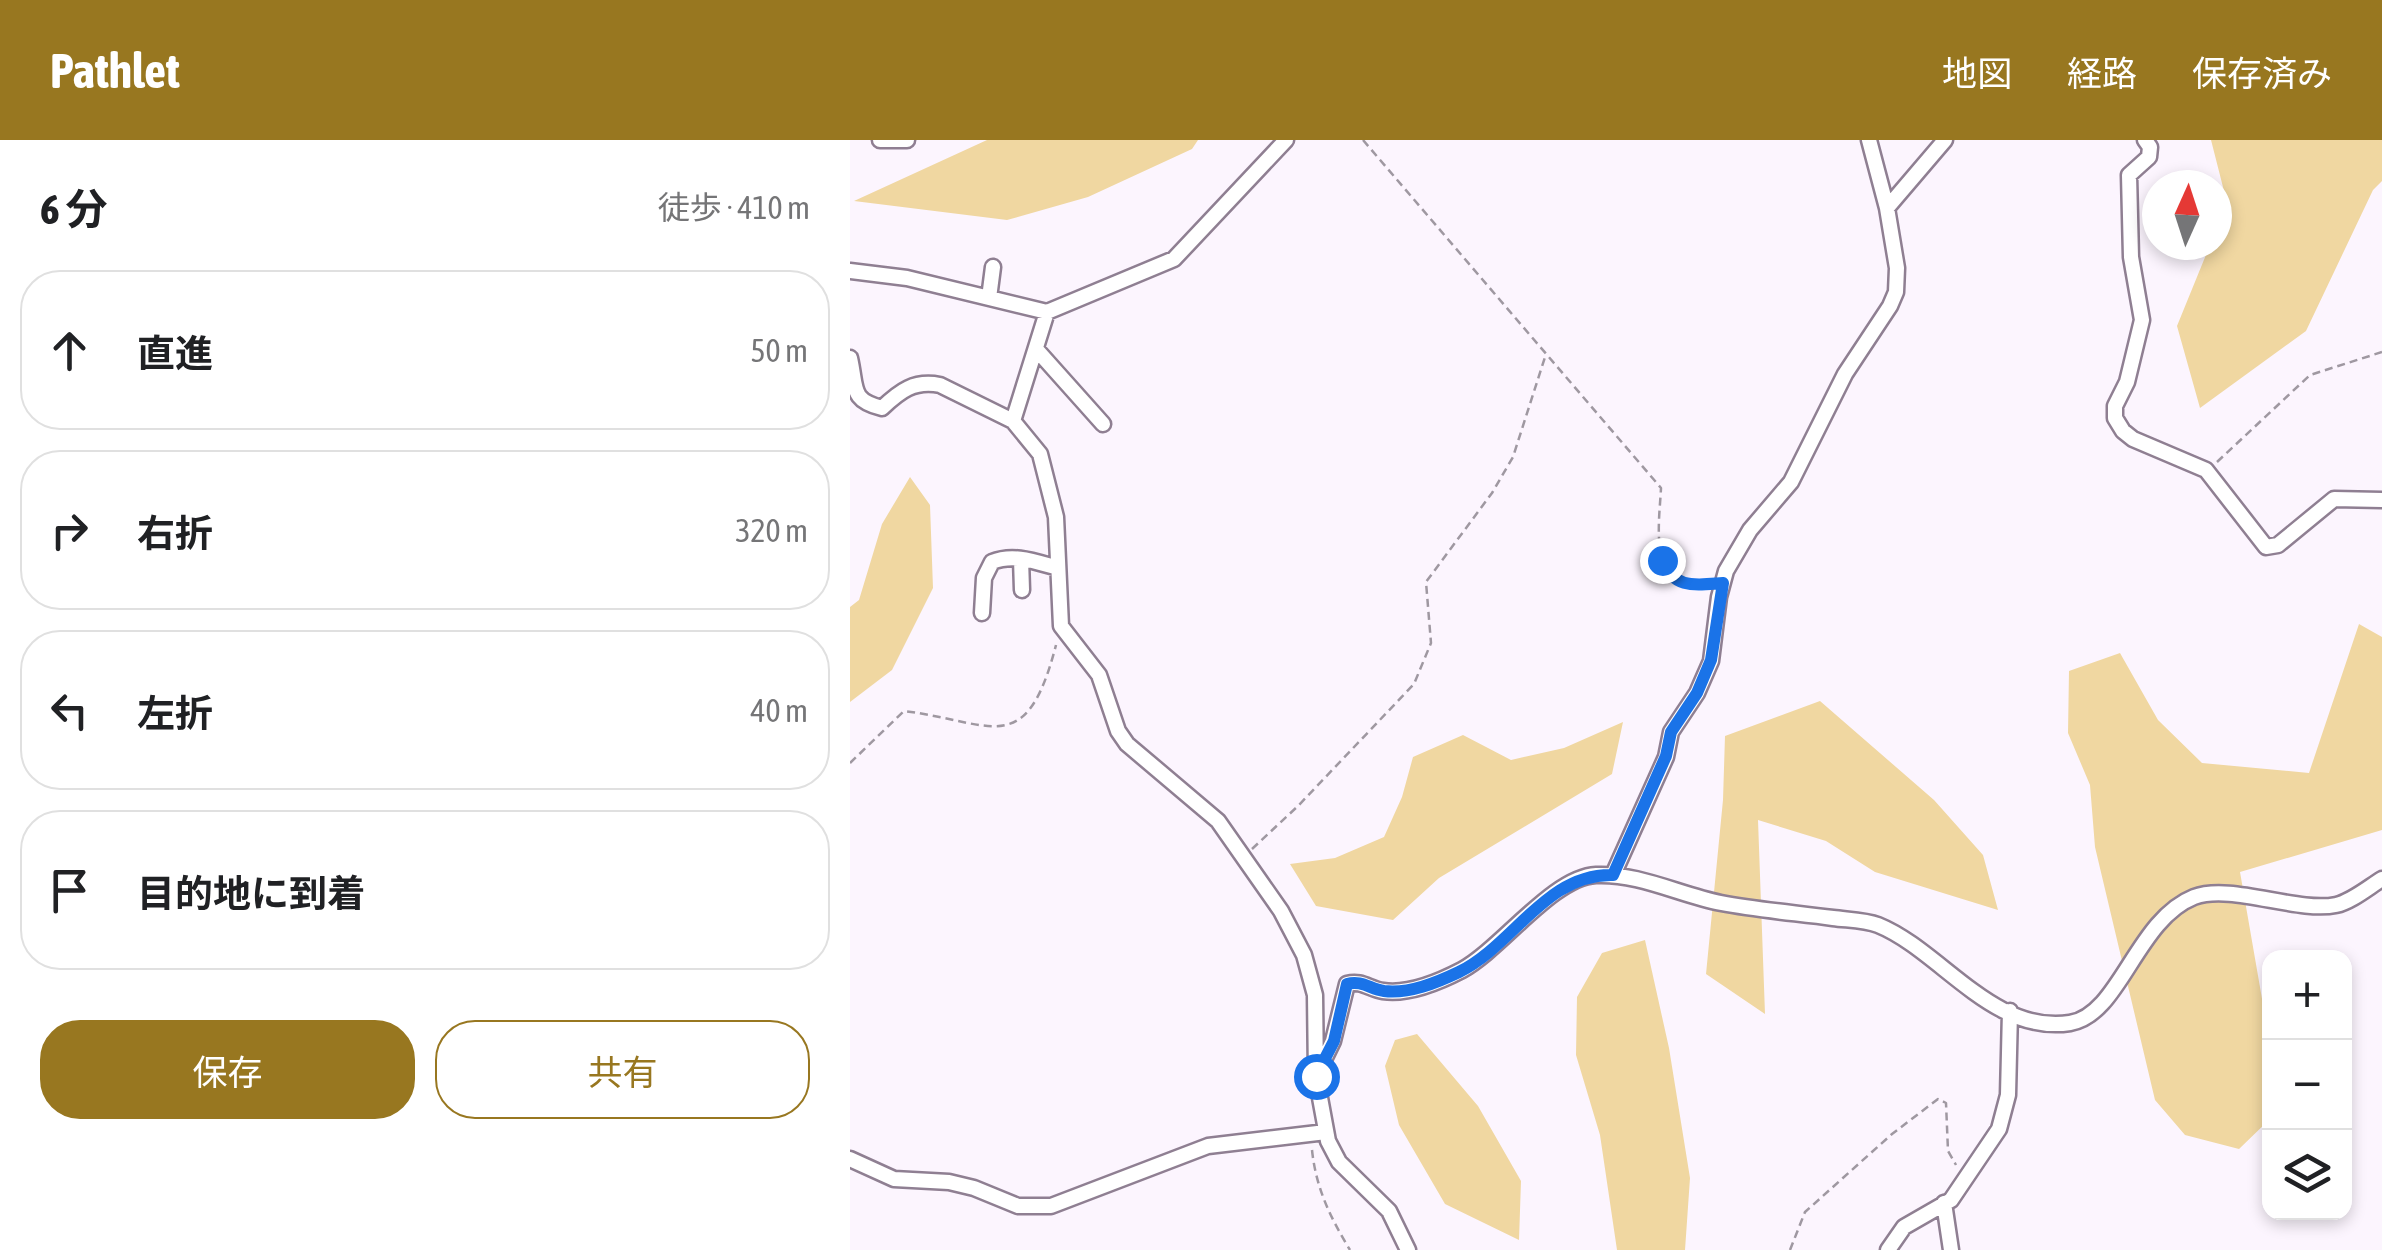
<!DOCTYPE html>
<html lang="ja">
<meta charset="utf-8">
<style>
body{margin:0;font-family:"Asap Condensed","Noto Sans JP",sans-serif;background:#f2f2f2;color:#202124}
.controls{position:absolute;right:30px;bottom:30px;display:grid;overflow:hidden;border-radius:20px;box-shadow:0 5px 15px #0003}
.controls button{width:90px;height:90px;display:grid;place-items:center;padding:0;border:0;border-bottom:2px solid #e0e0e0;background:#fff;color:#202124;font:50px sans-serif}
.compass{position:absolute;left:1292px;top:30px;width:90px;height:90px;border-radius:50%;background:#fff;box-shadow:0 5px 15px #0003;rotate:3deg}
.stop{position:absolute;width:30px;height:30px;margin:-22px;border:8px solid #1a73e8;border-radius:50%;background:#fff}
.stop.end{background:#1a73e8;border-color:#fff;box-shadow:0 2px 10px #0008}
.list{margin:0;padding:0;list-style:none}
h2{display:flex;justify-content:space-between;align-items:center;height:130px;margin:0;padding:0 40px;font-size:42px}
h2 small{font-size:32px;font-weight:400;color:#757577}
.list li{display:grid;grid-template-columns:65px 1fr auto;gap:30px;align-items:center;box-sizing:border-box;height:160px;margin:0 20px 20px;padding:0 20px;border:2px solid #e0e0e0;border-radius:40px}
.list b{display:block;font-size:38px;white-space:nowrap}
.list em{font-size:32px;font-style:normal;color:#757577}
.actions{display:flex;gap:20px;padding:30px 40px}
.actions a{flex:1;padding:22px 0;border:2px solid #987720;border-radius:40px;text-align:center;font-size:35px;color:#987720}
.actions .main{background:#987720;color:#fff}
.icon{flex:none;width:55px;height:55px;fill:none;stroke:currentColor;stroke-width:2;stroke-linecap:round;stroke-linejoin:round}
.map{position:relative;flex:none;width:1532px;height:1110px;overflow:hidden}
header{display:flex;align-items:center;gap:60px;box-sizing:border-box;height:140px;padding:0 50px;background:#987720;color:#fff}
header strong{font-size:48px}
nav{display:flex;gap:55px;margin-inline-start:auto;font-size:35px}
main{display:flex}
aside{flex:1;background:#fff}
.map>svg:first-child{display:block}
.green{fill:#f0d7a1}
.lines{fill:none;stroke-linecap:round;stroke-linejoin:round}
.minor-casing{stroke:#8f7f92;stroke-width:19}
.path{stroke:#9f98a1;stroke-width:2.5;stroke-dasharray:8 5;stroke-linecap:butt}
.minor{stroke:#fff;stroke-width:14}
.route{stroke:#1a73e8;stroke-width:12}
</style>
<header>
<strong>Pathlet</strong>
<nav><a>地図</a><a>経路</a><a>保存済み</a></nav>
</header>
<main>
<aside>
<h2>6 分<small>徒歩 · 410 m</small></h2>
<ul class="list">
<li><svg class="icon" aria-label="ahead" viewBox="0 0 24 24"><path d="M12 20V5M6 11l6-6 6 6"/></svg><div><b>直進</b></div><em>50 m</em></li>
<li><svg class="icon" aria-label="right" viewBox="0 0 24 24"><path d="M7 20v-9h11M14 6l5 5-5 5"/></svg><div><b>右折</b></div><em>320 m</em></li>
<li><svg class="icon" aria-label="left" viewBox="0 0 24 24"><path d="M17 20v-9H6M10 6l-5 5 5 5"/></svg><div><b>左折</b></div><em>40 m</em></li>
<li><svg class="icon" aria-label="arrive" viewBox="0 0 24 24"><path d="M6 21V4h12l-3 4 3 4H6"/></svg><div><b>目的地に到着</b></div></li>
</ul>
<div class="actions"><a class="main">保存</a><a>共有</a></div>
</aside>
<div class="map">
<svg width="1532" height="1110" viewBox="0 0 1532 1110">
<rect width="100%" height="100%" fill="#fcf5fe"/>
<path class="green" d="M137 0H348L342 9 238 57 157 80 4 61Z
M1361 0H1532V41L1523 50 1456 191 1350 268 1327 186 1360 105H1367V80L1374 51Z
M60 337 80 365 83 448 42 530 0 562V467L9 460 32 384Z
M1509 484 1532 497V690L1390 732 1419 899 1420 979 1389 1009 1335 995 1305 960 1245 707 1240 645 1218 593 1219 531 1270 513 1308 580 1352 623 1459 633Z
M970 561 1084 660 1133 715 1148 770 1025 732 976 701 908 680 915 874 856 834 873 660 875 596Z
M773 582 762 634 589 738 543 780 466 766 440 724 485 718 534 697 552 657 563 617 613 595 661 620 714 608Z
M795 800 819 908 840 1038 835 1110H767L750 995 726 915 727 857 752 813Z
M567 894 628 966 671 1041 669 1100 595 1064 549 985 535 926 545 900Z"/>
<g class="lines">
<defs>
<path id="minor" d="M30 0H57
M1295 0 1300 7 1299 17 1279 35 1281 117 1292 180 1277 242 1265 266V278L1273 291 1283 299 1356 330 1416 407 1428 405 1484 359 1532 360
M1037 68 1095 0
M0 131 57 138 197 172 324 119 436 0
M139 158 143 127
M197 172 163 281 190 314 206 377 211 486 249 535 268 591 277 604 368 681 431 771 454 815 465 855 466 936 478 1001 489 1022 539 1071 558 1110
M186 209 253 284
M0 218C7 249 0 260 32 268 50 251 64 240 90 245L163 281
M171 419 172 450
M132 473 134 438 142 422C164 413 186 422 208 428
M763 735 816 617 821 592 847 553 861 521 869 457 876 431 900 390 941 342 995 234 1040 166 1046 152 1047 128 1037 68 1019 0
M466 936 483 901 497 844C512 840 519 849 533 851 559 855 589 842 612 830 652 808 703 737 746 735 789 733 830 755 871 763 908 770 946 773 983 778 998 780 1015 780 1028 785 1090 810 1143 895 1220 883 1270 875 1286 780 1344 757 1381 743 1447 773 1486 765 1501 762 1519 747 1532 739
M0 1019 44 1039 99 1042 124 1048 168 1066H201L358 1006 476 992
M1094 1063 1101 1110
M1038 1110 1054 1087 1101 1060 1149 989 1158 955 1160 871"/>
</defs>
<use href="#minor" class="minor-casing"/>
<path class="path" d="M513 0 811 348C810 374 800 434 833 445 839 447 850 444 857 444
M1367 322 1460 235 1532 212
M0 623 54 571C143 582 176 621 206 505
M402 709 448 666 564 544 581 503 576 442 642 353 663 317 696 214
M462 1010C466 1048 480 1077 500 1110
M940 1110 955 1072 1042 994 1088 959 1096 963 1098 1011 1106 1025"/>
<use href="#minor" class="minor"/>
</g>
<g class="lines">
<path class="route" d="M466 936 484 901 497 844C512 840 520 849 534 851 559 854 586 843 609 832 664 805 696 733 763 735L816 616 821 592 847 553 861 520 873 443C846 445 824 450 812 420"/>
</g>
</svg>
<div class="controls">
<button>+</button>
<button>−</button>
<button><svg class="icon" aria-label="layers" viewBox="0 0 24 24"><path d="M12 4l9 5-9 5-9-5zM3 14l9 5 9-5"/></svg></button>
</div>
<svg class="compass" viewBox="-18 -18 36 36"><path d="M0-13l5 13h-10z" fill="#e53935"/><path d="M0 13l5-13h-10z" fill="#757577"/></svg>
<div class="stop" style="left:466px;top:936px"></div>
<div class="stop end" style="left:812px;top:420px"></div>
</div>
</main>
